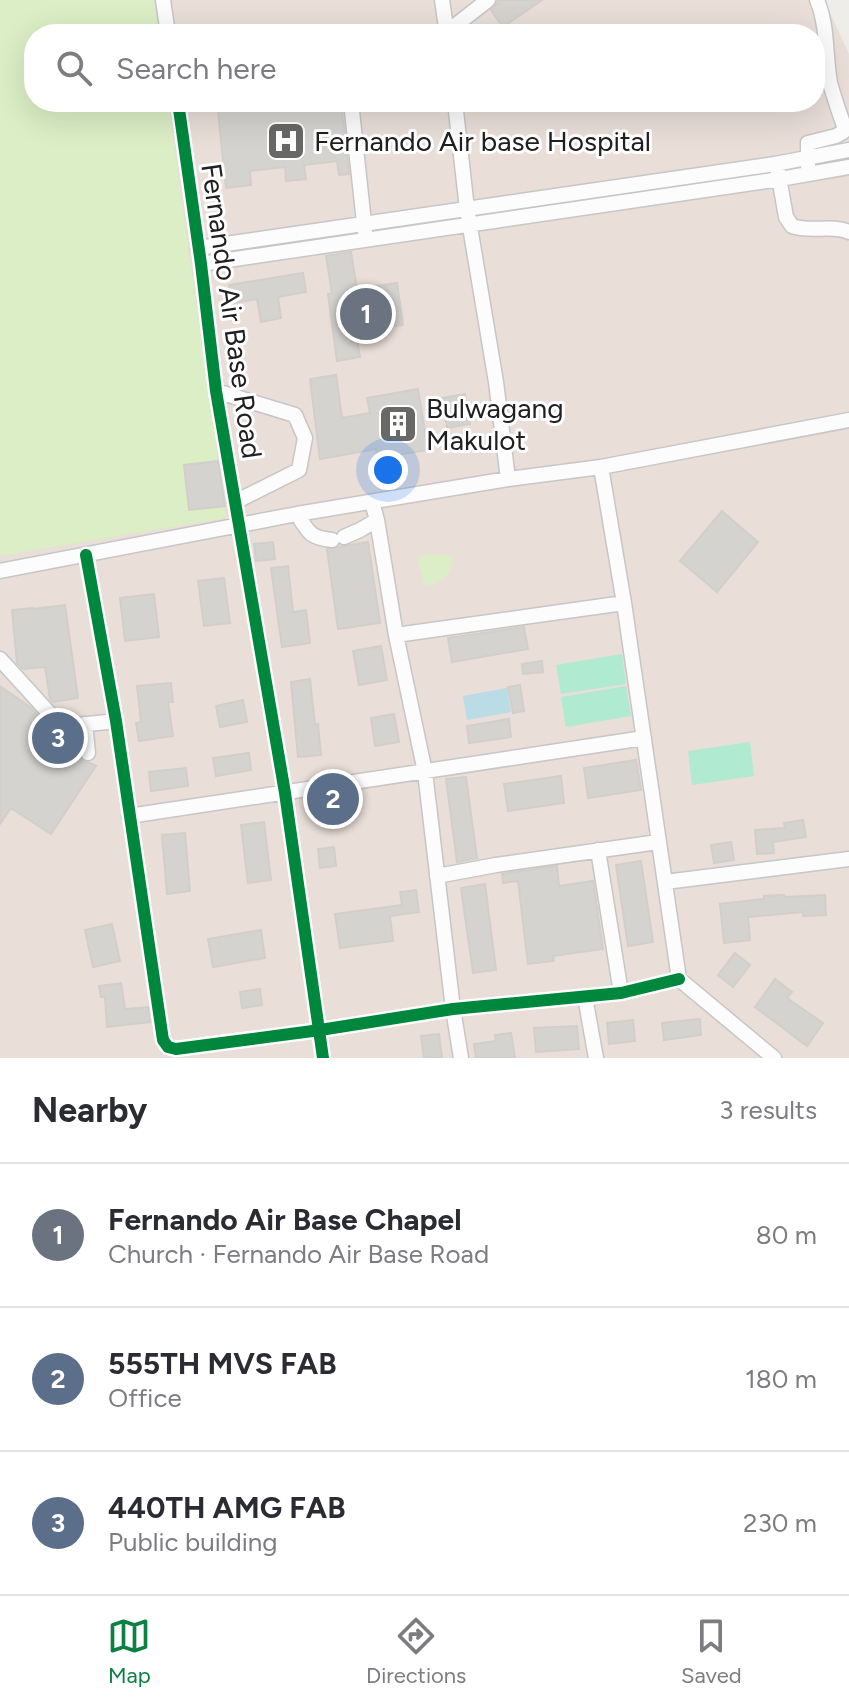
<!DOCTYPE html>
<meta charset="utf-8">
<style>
body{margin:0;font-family:Figtree,sans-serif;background:#f2f2f3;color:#2b2b33}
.you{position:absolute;left:388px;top:470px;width:28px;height:28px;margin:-20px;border:6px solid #fff;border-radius:50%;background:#1a73e8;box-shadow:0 0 0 12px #1a73e833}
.badge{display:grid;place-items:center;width:52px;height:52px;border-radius:50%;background:#0b8043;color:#fff;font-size:26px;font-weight:700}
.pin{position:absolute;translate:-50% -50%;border:4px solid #fff;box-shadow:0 2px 8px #0006}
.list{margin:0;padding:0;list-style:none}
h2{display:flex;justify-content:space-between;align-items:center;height:104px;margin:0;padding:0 32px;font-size:34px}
h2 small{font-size:26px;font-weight:400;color:#7c7c81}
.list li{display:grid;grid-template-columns:52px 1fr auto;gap:24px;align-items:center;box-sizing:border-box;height:144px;padding:0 32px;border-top:2px solid #e1e1e2}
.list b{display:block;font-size:30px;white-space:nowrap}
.list p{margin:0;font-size:26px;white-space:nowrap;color:#7c7c81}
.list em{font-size:26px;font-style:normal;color:#7c7c81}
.icon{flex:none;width:44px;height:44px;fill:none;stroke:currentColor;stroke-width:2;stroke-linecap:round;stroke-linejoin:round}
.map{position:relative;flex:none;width:849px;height:1058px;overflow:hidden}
.search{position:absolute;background:#fff;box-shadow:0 8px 32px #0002;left:24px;right:24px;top:24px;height:88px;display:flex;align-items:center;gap:20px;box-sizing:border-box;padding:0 28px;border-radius:32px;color:#7c7c81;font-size:30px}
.sheet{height:536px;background:#fff}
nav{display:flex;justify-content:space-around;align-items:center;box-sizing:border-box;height:112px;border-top:2px solid #e1e1e2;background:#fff;font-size:22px;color:#7c7c81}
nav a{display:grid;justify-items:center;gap:4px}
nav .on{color:#0b8043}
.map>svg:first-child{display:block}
.military{fill:#e9ded8;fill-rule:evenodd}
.grass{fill:#dbeec5}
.pitch{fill:#b0ead1}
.water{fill:#badce4}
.building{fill:#d5d3d0;stroke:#d2ceca;stroke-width:2}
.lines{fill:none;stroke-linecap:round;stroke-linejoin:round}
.minor-casing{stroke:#c7c6c5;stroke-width:17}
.minor{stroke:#fcfcfc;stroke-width:14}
.cycleway-casing{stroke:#fff;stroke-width:17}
.cycleway{stroke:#00873e;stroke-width:12}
.labels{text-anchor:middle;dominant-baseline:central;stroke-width:6;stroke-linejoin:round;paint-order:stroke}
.poi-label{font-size:28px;fill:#202020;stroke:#fff;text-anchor:start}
.street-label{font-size:28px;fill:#202020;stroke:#fff}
</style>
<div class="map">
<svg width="849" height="1058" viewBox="0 0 849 1058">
<rect width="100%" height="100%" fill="#eeede9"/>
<path class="military" d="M0 0H824L849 54V1058H0ZM34 34H815V102H34Z"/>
<path class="grass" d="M0 0H154L159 34H34V102H168L226 518 0 556Z
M425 554 448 555 452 557C454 572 443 580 431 586L423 584 422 571 418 567 420 558Z"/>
<path class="pitch" d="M622 654 626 684 561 694 556 665Z
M626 686 631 716 566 727 561 697Z
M750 742 754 776 692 785 688 751Z"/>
<path class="water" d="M507 688 511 712 467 720 463 696Z"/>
<path class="building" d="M498 0H542L503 27 491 10 497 4Z
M217 102H341L349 174 339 175 337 161 304 165 306 179 286 181 285 167 250 171 251 185 226 188Z
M351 252 357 289 397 283 403 325 356 332 360 357 337 361 328 294 332 293 326 256Z
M303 273 306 292 278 297 281 318 261 322 257 299 232 303 229 285Z
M336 375 342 418 370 413 367 398 418 389 428 450 377 458 376 449 320 459 310 379Z
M465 394 470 424 447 428 442 398Z
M218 461 225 506 189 510 184 465Z
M722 511 758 542 717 592 680 561Z
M273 542 275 559 256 561 254 544Z
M368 542 380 623 338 629 327 549Z
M288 566 293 612 306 610 310 643 282 647 271 568Z
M224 578 230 623 204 626 198 581Z
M154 594 159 637 125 641 120 598Z
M65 605 78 698 53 702 50 699 45 667 23 669 17 663 12 610 33 608V609Z
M524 627 528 649 452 662 448 638Z
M381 646 387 680 359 685 353 651Z
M542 661 543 672 523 674 522 664Z
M310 679 315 725 318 724 321 755 298 757 291 682Z
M171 683 173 702H168L173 736 139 741 136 723 141 722 137 686Z
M520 685 524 711 513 713 508 687Z
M0 686 30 707 53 732 70 736 64 745 78 754 83 762 90 763 96 766 51 834 11 808 0 824Z
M243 700 247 722 220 727 216 706Z
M394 714 399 742 375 746 371 718Z
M509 719 511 737 469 743 467 726Z
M249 753 251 770 216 776 213 758Z
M636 760 641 790 588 798 584 768Z
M186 768 188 786 151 791 149 772Z
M561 776 564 803 508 811 504 784Z
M466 777 477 858 457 862 446 779Z
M803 820 806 837 773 842 774 853 757 854 755 830 785 828 784 823Z
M264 822 271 880 248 883 241 825Z
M185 833 190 891 167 894 162 835Z
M731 842 734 860 714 863 711 845Z
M334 847 336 866 320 868 318 849Z
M641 861 653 942 628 946 616 865Z
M557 866 559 886 593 881 603 949 553 956 554 961 528 964 518 881 503 883 502 874Z
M485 884 496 970 473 973 461 888Z
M416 890 419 912 390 916 393 941 340 948 335 914 402 905 400 892Z
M784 895 785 897 825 895 826 915 803 916V912L748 917 750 940 724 943 720 904 764 899V896Z
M112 924 120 961 93 967 85 930Z
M261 930 265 958 213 967 208 939Z
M735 953 750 965 733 987 718 975Z
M775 979 792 992 787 998 823 1023 807 1046 755 1007Z
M121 983 125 1009 148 1007 150 1022 107 1027 105 997H101L99 986Z
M260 989 262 1005 242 1008 240 992Z
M700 1019 701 1035 664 1040 662 1023Z
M633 1020 635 1041 609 1044 607 1023Z
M577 1026 579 1049 536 1052 534 1028Z
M511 1033 515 1058H476L474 1044 496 1041 495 1035Z
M439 1034 442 1058H424L421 1036Z"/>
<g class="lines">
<defs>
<path id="minor" d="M163 0 168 34
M442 0 447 34
M436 34 447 32 488 0
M178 102 201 264 216 391 285 793 323 1058
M351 102 365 232
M455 102 467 209 496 382 508 479
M808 166V143L836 136 843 132 844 126C839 112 834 97 830 83 825 55 828 26 817 0
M778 172 786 217 792 226C811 233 832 224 849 232
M198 248 775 164 849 150
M201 264 780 179 849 167
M216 391 295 415 305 438 299 470 235 502
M601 467 624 603 679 979 774 1058
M372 502 377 520 396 635 425 772 453 1009 461 1058
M297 514C308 532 310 538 332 540
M344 537 360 530 377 520
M86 555 116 721 163 1040 168 1047 176 1049 320 1030 453 1009 621 993 679 979
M0 571 297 514 508 479 601 467 849 420
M396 635 624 603
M0 659 60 725 69 726 116 721
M85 724 88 753
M129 816 644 738
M598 850 621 993
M437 876 496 865 658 842
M665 882 849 859
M585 997 596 1058"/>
</defs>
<use href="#minor" class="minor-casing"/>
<use href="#minor" class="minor"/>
<defs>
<path id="cycleway" d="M178 102 201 264 216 391 285 793 323 1058
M86 555 116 721 163 1040 168 1047 176 1049 320 1030 453 1009 621 993 679 979"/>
</defs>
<use href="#cycleway" class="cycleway-casing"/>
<use href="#cycleway" class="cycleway"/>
</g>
<defs>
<symbol id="hospital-square" viewBox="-11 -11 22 22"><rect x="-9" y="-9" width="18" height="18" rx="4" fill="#686866" stroke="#fff"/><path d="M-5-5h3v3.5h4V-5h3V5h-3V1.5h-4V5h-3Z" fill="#fff"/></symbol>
<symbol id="building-square" viewBox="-11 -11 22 22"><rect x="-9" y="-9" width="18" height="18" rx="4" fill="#686866" stroke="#fff"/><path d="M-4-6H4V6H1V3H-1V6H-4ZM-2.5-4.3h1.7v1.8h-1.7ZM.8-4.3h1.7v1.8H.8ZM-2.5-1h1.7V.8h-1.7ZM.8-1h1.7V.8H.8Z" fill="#fff"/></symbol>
</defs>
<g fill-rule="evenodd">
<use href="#hospital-square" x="264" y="119" width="44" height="44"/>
<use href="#building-square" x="376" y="402" width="44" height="44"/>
</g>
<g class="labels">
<g class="poi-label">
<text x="314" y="141">Fernando Air base Hospital</text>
<text x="426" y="408">Bulwagang<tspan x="426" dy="32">Makulot</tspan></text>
</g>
<g class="street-label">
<text transform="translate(232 311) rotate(82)">Fernando Air Base Road</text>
</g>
</g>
</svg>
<div class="you"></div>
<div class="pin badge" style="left:366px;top:314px;background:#6b7280">1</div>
<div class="pin badge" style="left:333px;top:799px;background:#5c6f8a">2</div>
<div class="pin badge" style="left:58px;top:738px;background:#5c6f8a">3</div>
<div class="search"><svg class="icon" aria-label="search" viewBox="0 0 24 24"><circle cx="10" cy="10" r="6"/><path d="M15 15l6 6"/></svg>Search here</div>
</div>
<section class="sheet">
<h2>Nearby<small>3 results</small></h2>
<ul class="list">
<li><span class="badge" style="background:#6b7280">1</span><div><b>Fernando Air Base Chapel</b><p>Church · Fernando Air Base Road</p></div><em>80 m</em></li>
<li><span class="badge" style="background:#5c6f8a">2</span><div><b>555TH MVS FAB</b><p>Office</p></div><em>180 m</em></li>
<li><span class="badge" style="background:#5c6f8a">3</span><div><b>440TH AMG FAB</b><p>Public building</p></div><em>230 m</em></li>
</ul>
</section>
<nav>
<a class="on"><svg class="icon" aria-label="map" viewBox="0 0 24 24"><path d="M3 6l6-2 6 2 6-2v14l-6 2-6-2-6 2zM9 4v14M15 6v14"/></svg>Map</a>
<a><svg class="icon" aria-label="directions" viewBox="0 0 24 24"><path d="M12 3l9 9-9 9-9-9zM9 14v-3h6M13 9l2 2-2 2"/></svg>Directions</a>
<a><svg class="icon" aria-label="saved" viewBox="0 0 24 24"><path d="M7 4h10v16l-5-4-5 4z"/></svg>Saved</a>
</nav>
